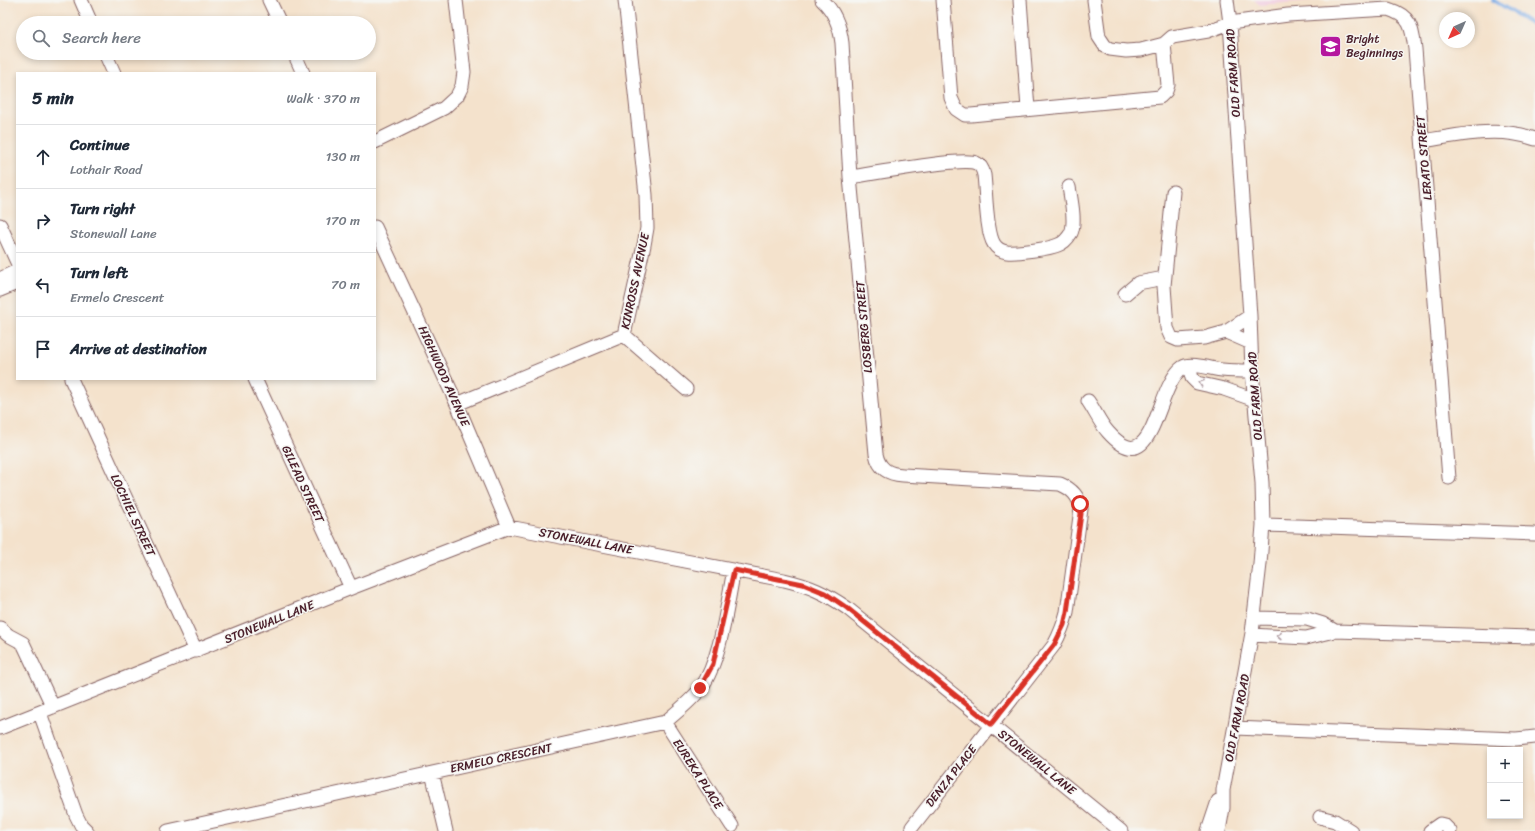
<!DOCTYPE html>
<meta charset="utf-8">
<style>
body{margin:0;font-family:Sriracha,sans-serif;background:#f6f6f7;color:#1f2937}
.controls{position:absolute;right:12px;bottom:12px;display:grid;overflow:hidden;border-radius:0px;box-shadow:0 2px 6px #0003}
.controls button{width:36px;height:36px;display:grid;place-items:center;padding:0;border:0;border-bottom:1px solid #e0e1e3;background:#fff;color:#1f2937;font:20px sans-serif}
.compass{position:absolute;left:1439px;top:12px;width:36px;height:36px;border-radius:50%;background:#fff;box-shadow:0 2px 6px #0003;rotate:225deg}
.stop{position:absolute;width:12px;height:12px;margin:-9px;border:3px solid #d93025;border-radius:50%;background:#fff}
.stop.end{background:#d93025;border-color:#fff;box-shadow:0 1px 4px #0008}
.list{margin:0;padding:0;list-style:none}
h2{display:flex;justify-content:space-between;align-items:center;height:52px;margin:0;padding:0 16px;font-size:17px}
h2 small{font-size:13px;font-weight:400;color:#747a83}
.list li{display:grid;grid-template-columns:26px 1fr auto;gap:12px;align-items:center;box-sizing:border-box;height:64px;padding:0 16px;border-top:1px solid #e0e1e3}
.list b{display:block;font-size:15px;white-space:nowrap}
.list p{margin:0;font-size:13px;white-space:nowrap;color:#747a83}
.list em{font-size:13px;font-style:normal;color:#747a83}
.icon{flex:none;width:22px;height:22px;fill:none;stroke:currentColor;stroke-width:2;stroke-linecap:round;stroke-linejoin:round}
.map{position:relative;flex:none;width:1535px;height:831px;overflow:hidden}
.search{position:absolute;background:#fff;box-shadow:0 2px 6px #0003;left:16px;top:16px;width:360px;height:44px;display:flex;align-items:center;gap:10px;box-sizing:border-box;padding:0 14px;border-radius:22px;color:#747a83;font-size:15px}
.panel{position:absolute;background:#fff;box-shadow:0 2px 6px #0003;left:16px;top:72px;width:360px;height:308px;border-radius:0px}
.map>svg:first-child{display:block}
.built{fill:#f2cfe2}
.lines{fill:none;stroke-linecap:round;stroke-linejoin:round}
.stream{stroke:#7aa9e4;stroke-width:3.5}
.minor-casing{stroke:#866363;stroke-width:15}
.minor{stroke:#fff;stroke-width:13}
.oneway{stroke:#ae9aa0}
.route{stroke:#d93025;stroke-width:5}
.labels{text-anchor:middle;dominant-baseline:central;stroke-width:3;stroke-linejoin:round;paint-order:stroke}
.poi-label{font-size:12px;fill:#4a1f2b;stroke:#f6f6f2;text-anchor:start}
.street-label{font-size:12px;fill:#4a1f2b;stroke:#f6f6f2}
</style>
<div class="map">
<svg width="1535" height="831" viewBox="0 0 1535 831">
<rect width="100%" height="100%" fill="#f6f6f2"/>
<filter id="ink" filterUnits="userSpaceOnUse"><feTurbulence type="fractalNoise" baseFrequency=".025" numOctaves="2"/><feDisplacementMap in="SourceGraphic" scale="8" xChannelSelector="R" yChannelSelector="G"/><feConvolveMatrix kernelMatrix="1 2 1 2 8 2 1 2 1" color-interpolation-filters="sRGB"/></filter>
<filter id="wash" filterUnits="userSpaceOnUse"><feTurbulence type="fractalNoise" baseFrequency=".012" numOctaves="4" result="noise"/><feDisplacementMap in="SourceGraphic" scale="16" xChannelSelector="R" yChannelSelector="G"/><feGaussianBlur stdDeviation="0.9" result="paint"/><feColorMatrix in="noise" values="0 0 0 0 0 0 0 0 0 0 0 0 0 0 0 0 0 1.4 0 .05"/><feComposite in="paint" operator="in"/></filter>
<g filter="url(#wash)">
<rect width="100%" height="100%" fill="#f4e2cc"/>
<path class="built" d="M1254 0H1318L1260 5Z"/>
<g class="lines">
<path class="stream" d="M1493 0 1535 26"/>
</g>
</g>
<g filter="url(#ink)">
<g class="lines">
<defs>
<path id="minor" d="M81 0 91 23
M269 0 280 23
M822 0C835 12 840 26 842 43L850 177 876 454C879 469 888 474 903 475L1060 484C1072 489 1079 496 1081 509L1067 612C1064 624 1060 634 1054 645L912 827
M943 0 951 98 956 109 965 115H971L1160 97 1166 91 1168 85 1164 44
M1020 0 1028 109
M1094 0 1099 37 1105 46 1110 49 1126 51 1141 50 1164 44 1172 37 1208 31 1230 23 1288 15 1388 9C1411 16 1412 27 1415 49L1449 478
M105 53 114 73
M294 53 303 73
M1423 141C1459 135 1500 126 1535 139
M375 142 444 108 457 96 462 86 464 72 456 0
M850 177C870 174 963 157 976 163 981 165 983 170 984 175 986 191 986 232 994 244 997 249 1001 251 1007 252 1016 253 1049 249 1058 245 1064 243 1068 238 1071 233 1076 222 1071 199 1069 187
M1173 192 1164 286 1167 328 1171 337 1178 340 1204 338 1226 332 1250 316
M0 225 17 262
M375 227 457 404 509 527
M0 279 17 271
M0 290 17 283
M1125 294 1138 283 1164 278
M1226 332 1251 343
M624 335 686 389
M1189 366 1192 378 1197 383 1224 389 1255 400
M71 379 196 651
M255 379 351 588
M1088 401C1095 411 1100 423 1108 432 1155 485 1155 386 1183 367 1190 362 1213 369 1222 370 1232 371 1242 371 1252 371
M457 404 624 335 644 245 647 228 646 195 625 0
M1263 525 1535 534
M1254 618 1307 619 1323 624 1335 631
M0 628 8 635 23 643 53 707
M1252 635 1306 638 1335 631 1535 637
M40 713 76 815 81 825 87 831
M665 722 732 826
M0 728 351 588 509 527 784 580C810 586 825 593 847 608L1121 831
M1235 728 1516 739 1535 737
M432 773 446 831
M1320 817 1335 821 1351 831
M168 831 665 722C677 712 691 701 701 688 721 660 727 604 734 570
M1208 831 1218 801
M1219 831 1223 808V790L1252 633 1260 564 1263 525 1262 483 1252 371 1250 316 1230 23 1227 0
M1430 831 1440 824 1444 825 1450 831"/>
</defs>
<use href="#minor" class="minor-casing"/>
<use href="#minor" class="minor"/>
</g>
<defs><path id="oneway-chevron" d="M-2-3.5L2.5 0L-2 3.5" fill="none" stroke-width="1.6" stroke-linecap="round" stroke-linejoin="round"/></defs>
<g class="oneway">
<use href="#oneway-chevron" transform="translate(1201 383) rotate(-160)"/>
<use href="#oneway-chevron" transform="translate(1279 636) rotate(-178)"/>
</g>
</g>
<g class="lines" filter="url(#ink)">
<path class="route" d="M700 688 713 664 734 570 803 584 825 593 847 608 991 724 1054 645 1064 625 1067 612 1081 514 1080 504"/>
</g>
<defs>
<symbol id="school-square" viewBox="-11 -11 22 22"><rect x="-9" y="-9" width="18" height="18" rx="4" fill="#b5179e" stroke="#f6f6f2"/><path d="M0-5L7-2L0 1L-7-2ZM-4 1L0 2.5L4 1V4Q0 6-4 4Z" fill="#fff"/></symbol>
</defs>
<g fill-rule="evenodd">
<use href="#school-square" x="1318" y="34" width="25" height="25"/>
</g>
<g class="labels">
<g class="poi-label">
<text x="1346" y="39">Bright<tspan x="1346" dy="14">Beginnings</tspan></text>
</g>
<g class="street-label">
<text transform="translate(1233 73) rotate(-94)">OLD FARM ROAD</text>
<text transform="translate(1424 158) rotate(-95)">LERATO STREET</text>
<text transform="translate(635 281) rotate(-78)">KINROSS AVENUE</text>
<text transform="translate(864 327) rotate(-95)">LOSBERG STREET</text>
<text transform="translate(444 376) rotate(66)">HIGHWOOD AVENUE</text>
<text transform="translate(1255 396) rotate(-94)">OLD FARM ROAD</text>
<text transform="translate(303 484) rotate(65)">GILEAD STREET</text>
<text transform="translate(133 515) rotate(65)">LOCHIEL STREET</text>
<text transform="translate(586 541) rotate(11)">STONEWALL LANE</text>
<text transform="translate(269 622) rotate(-22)">STONEWALL LANE</text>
<text transform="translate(1237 718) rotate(-79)">OLD FARM ROAD</text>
<text transform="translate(501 758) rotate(-12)">ERMELO CRESCENT</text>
<text transform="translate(1037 762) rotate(39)">STONEWALL LANE</text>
<text transform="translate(698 774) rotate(57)">EUREKA PLACE</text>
<text transform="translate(951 776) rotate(-52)">DENZA PLACE</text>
</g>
</g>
</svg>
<div class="controls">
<button>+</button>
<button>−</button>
</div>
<svg class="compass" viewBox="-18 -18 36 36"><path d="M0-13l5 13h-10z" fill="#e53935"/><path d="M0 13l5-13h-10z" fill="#747a83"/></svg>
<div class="stop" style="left:1080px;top:504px"></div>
<div class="stop end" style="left:700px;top:688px"></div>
<div class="search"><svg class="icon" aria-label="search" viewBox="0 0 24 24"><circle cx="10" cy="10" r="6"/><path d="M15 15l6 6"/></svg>Search here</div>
<section class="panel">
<h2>5 min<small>Walk · 370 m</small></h2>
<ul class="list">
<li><svg class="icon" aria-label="ahead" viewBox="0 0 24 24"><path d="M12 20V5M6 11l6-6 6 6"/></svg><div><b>Continue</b><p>Lothair Road</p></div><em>130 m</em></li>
<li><svg class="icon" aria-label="right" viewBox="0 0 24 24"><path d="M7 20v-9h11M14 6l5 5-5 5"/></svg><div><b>Turn right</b><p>Stonewall Lane</p></div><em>170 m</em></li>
<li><svg class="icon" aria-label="left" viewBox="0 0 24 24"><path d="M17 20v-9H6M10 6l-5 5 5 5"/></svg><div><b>Turn left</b><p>Ermelo Crescent</p></div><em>70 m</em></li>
<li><svg class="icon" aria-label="arrive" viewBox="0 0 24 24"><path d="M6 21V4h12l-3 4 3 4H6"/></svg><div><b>Arrive at destination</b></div></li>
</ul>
</section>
</div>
